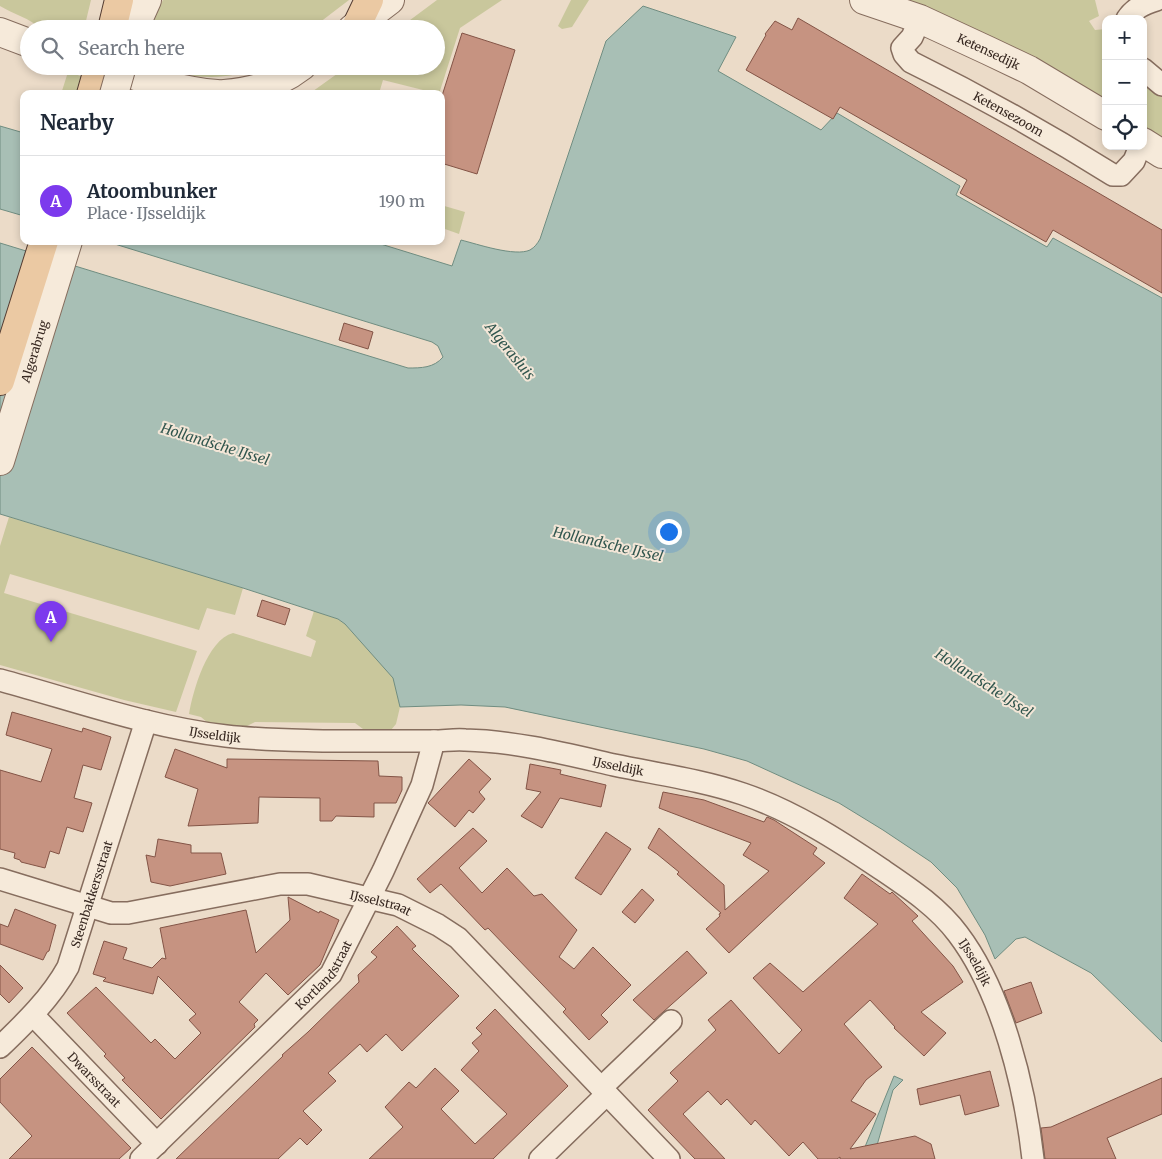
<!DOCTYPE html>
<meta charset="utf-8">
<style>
body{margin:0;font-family:Merriweather,serif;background:#f2f2f3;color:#1f2937}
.controls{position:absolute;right:15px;top:15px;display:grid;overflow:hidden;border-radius:10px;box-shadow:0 2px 8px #0003}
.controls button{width:45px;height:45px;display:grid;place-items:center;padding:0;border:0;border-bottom:1px solid #e0e1e3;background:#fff;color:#1f2937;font:25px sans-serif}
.you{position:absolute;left:668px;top:531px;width:18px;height:18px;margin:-12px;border:4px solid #fff;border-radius:50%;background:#1a73e8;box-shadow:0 0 0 8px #1a73e833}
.badge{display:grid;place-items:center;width:32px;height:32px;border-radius:50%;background:#7c3aed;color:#fff;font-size:16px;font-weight:700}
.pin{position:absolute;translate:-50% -41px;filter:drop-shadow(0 1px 2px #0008)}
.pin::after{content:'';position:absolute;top:26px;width:18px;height:15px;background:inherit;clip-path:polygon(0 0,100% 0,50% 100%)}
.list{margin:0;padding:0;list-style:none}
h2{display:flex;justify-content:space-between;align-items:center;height:65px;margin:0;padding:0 20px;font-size:21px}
h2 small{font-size:16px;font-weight:400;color:#747a83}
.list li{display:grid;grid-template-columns:32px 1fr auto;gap:15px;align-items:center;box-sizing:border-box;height:90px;padding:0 20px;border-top:1px solid #e0e1e3}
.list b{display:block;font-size:19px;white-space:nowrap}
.list p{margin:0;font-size:16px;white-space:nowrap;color:#747a83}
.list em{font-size:16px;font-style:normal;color:#747a83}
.icon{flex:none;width:28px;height:28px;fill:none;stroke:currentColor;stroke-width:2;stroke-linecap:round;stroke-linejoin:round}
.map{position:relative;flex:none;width:1162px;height:1159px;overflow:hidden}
.search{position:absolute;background:#fff;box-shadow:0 2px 8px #0003;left:20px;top:20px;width:425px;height:55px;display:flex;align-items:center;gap:12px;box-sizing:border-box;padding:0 18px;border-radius:28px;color:#747a83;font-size:19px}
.panel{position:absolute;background:#fff;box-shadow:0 2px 8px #0003;left:20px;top:90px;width:425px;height:155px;border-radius:10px}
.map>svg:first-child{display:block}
.green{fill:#c9c79c}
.water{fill:#a8bfb5;stroke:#708d81}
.building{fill:#c69381;stroke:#835446}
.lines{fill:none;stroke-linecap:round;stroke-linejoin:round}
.minor-casing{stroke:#866d5e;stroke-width:24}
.tertiary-casing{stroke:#866d5e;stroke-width:30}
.primary-casing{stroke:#543c32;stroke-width:30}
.minor{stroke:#f6eada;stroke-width:21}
.tertiary{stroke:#f6eada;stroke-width:28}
.primary{stroke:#ebc9a3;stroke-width:28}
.tertiary-bridge-casing{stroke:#866d5e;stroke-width:30;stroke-linecap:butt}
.tertiary-bridge{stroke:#f6eada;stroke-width:28}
.labels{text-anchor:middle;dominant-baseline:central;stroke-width:4;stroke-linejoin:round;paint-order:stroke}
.street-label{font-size:12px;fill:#372821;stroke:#f3e6d7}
.water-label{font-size:14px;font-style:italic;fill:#31564e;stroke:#f3e6d7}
</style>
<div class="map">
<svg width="1162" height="1159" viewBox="0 0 1162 1159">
<rect width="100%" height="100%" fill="#ebdbc8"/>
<path class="green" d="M0 0H91L84 29H41C30 18 13 14 0 6Z
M163 0H349L311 29H143L157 11Z
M437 0H502L460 28 439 94 383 80 380 90 392 94H309L348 66H436V29H398Z
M571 0H589L572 27 562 29 558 26Z
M903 0H1095L1099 16 1089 21 1095 30 1106 29V103Z
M142 66H258C221 86 180 74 142 66Z
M68 72 122 89 121 94H61Z
M1143 74 1162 93V141L1143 128Z
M441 205 465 212 459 234 445 229 443 233 441 232Z
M9 517 243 588 235 615 207 608 199 630 10 574 4 593 197 651 176 712 124 700 0 665V546Z
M314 611 338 619 345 624 394 678 400 707 396 724 391 730 363 729 355 723 255 722 245 727 208 723 201 717 189 714C193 691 207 640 233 633L311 657 316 641 306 636Z"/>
<path class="water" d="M643 6 736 37 718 71 821 130 837 113 960 186 956 195 1047 247 1053 238 1162 298V1042L1091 973 1025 937 1016 939 995 959 985 935 957 888 931 862 883 830 839 803 747 761 704 749 505 707 461 705 400 707 393 678 345 624 338 619 243 588 0 514V243L408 368C421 368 434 368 443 357L438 346 432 342 105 241H371L452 266 461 240C477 244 515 257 530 250 535 247 537 244 540 239L606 41Z
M0 126 24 133V216L0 209Z
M894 1076 903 1080 893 1090 873 1159H860Z"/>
<path class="building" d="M798 18 1162 230V293L1053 230 1046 242 960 193 967 180 840 107 833 119 746 70 766 35 765 34 775 21 792 30Z
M462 33 515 50 477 174 441 163V99Z
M344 323 373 332 368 349 339 340Z
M262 600 290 609 285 625 257 616Z
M12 712 82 732 83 728 111 737 101 770 83 765 74 798 92 803 83 832 67 827 59 854 50 851 45 868 21 862 20 860 14 858 15 853 0 849V770L41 782 52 749 6 735Z
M175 749 227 768V759L378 761 379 776 402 777V790L396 803H374V817L336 816 332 821H320V798L259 797 258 823 188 826 198 789 165 777Z
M469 759 491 779 479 792 485 799 473 813 469 810 455 827 428 803Z
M530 764 561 770 560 774 606 785 601 807 560 798 542 828 521 816 541 792 526 789Z
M663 792 704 800 764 822 767 817 774 820 817 848 813 854 825 863 729 953 706 929 720 916 719 914 721 913 677 874 679 872 657 854 648 848 659 828 724 885 725 910 769 871 743 855 751 843 659 808Z
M473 828 487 841 459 868 482 893 507 868 534 896 542 894 577 930 559 957 574 969 593 947 631 985 601 1015 608 1022 589 1040 563 1012 566 1009 488 928 485 930 441 884 430 893 417 879Z
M606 832 631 849 601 895 575 878Z
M158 839 191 845V853H221L226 874 170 886 151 882 146 855 155 857Z
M862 874 890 894 892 892 918 916 912 921 953 966 963 982 921 1012 946 1033 924 1056 894 1028 895 1027 870 1000 844 1024 882 1067 866 1080 851 1101 876 1114 850 1149 915 1136 931 1144 935 1159H840V1157L837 1159H818L803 1142 789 1156 755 1120 751 1125 727 1099 721 1105 708 1091 683 1114 725 1159H695L648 1110 678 1081 670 1073 716 1030 708 1020 731 1000 779 1054 802 1030 753 978 770 963 803 992 878 924 844 898Z
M642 889 654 900 635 923 622 912Z
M288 897 319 913 320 911 339 920 320 965 288 995 266 973 239 1002 258 1020 254 1024 255 1027 161 1119 122 1080 125 1078 104 1056 106 1054 67 1013 96 987 151 1043 155 1039 175 1059 201 1033 189 1020 196 1014 158 976 153 994 103 981 106 978 93 974 104 941 127 948 123 959 152 968 162 958 166 959 160 928 246 910 256 953 290 920Z
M15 909 56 925 49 951 47 952 43 960 0 944V924L8 927Z
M397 926 416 946 412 949 459 996 402 1051 386 1034 367 1052 360 1044 328 1073 336 1081 303 1111 322 1130 307 1145 300 1138 278 1159H176L283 1056 282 1055 308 1032 359 982 358 975 377 957 371 952Z
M687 951 707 973 654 1020 633 1000Z
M0 965 23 988 9 1003 0 994Z
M1031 982 1042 1013 1016 1023 1004 991Z
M495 1009 568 1086 493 1159H369L403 1127 385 1107 409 1082 416 1088 435 1068 459 1091 441 1109 475 1144 507 1114 461 1070 479 1051 472 1043 482 1034 476 1028Z
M32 1047 131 1148 119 1159H9L32 1136 0 1102V1079Z
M990 1071 999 1106 965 1115 960 1095 920 1105 917 1089Z
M1162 1078V1114L1107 1138 1116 1159H1045L1041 1128 1051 1127Z"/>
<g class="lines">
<defs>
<g id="minor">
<path id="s1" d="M920 19 912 37 902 48 904 54 911 62C982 97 1046 133 1113 175H1121L1134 161 1140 146"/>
<path d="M1127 19C1134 8 1144 4 1156 0"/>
<path d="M1143 69 1162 85"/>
<path id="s2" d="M0 680C74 700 149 727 226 736 260 740 293 740 327 741 363 741 398 741 434 741 444 741 455 739 465 740 515 741 566 754 614 765 657 774 702 780 743 794 793 811 838 840 881 869 909 888 938 907 958 934 1002 992 1025 1087 1033 1159"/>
<path id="s3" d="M0 879 111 913H128L280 884H308L398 905 438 925 458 938 669 1159"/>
<path id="s4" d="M33 1015 157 1144"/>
<path id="s5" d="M0 1047C25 1023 51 998 68 967L146 721"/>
<path d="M601 1088 671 1021"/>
<path id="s6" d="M141 1159 331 974 383 871 422 785 434 741"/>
<path d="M540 1159 607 1094"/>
</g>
<g id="tertiary">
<path id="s7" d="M864 0 920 19 989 51 1029 70 1106 116"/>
<path d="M134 29 147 0"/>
<path d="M352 29 390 0"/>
<path d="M0 32 29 43"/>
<path d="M105 66C142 78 178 91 217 94"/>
<path d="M224 94C252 92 279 84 302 66"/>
<path d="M1143 142 1162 154"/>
<path id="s8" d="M0 461 68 241"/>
</g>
<path id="primary" d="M357 25 369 0
M112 29 119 0
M91 94 99 66
M0 381 44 241"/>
</defs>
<use href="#minor" class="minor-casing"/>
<use href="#tertiary" class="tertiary-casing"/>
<use href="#primary" class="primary-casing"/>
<use href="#minor" class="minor"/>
<use href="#tertiary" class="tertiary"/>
<use href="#primary" class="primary"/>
<defs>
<path id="tertiary-bridge" d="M114 94 122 66"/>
</defs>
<use href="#tertiary-bridge" class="tertiary-bridge-casing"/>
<use href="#tertiary-bridge" class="tertiary-bridge"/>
</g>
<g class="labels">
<g class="street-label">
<text stroke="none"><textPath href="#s7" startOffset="135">Ketensedijk</textPath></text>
<text stroke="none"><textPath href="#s1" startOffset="162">Ketensezoom</textPath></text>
<text stroke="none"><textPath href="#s8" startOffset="115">Algerabrug</textPath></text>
<text stroke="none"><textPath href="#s2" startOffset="222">IJsseldijk</textPath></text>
<text stroke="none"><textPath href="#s2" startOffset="628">IJsseldijk</textPath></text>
<text stroke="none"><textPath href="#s5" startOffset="182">Steenbakkersstraat</textPath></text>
<text stroke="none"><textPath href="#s3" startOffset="391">IJsselstraat</textPath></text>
<text stroke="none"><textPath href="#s2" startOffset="1048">IJsseldijk</textPath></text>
<text stroke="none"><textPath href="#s6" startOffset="260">Kortlandstraat</textPath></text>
<text stroke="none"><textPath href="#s4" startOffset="89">Dwarsstraat</textPath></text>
</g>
<g class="water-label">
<text transform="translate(510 351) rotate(51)">Algerasluis</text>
<text transform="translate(215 444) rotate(17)">Hollandsche IJssel</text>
<text transform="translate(608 544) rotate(13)">Hollandsche IJssel</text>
<text transform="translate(984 683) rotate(33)">Hollandsche IJssel</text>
</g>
</g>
</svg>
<div class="controls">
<button>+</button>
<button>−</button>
<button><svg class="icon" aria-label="locate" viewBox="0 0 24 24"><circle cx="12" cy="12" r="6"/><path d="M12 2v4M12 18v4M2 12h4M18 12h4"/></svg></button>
</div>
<div class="you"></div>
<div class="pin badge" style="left:51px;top:642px">A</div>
<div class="search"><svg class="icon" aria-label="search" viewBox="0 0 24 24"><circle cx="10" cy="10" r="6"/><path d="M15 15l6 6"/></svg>Search here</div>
<section class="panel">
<h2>Nearby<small></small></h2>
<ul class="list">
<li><span class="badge">A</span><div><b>Atoombunker</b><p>Place · IJsseldijk</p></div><em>190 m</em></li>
</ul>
</section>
</div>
